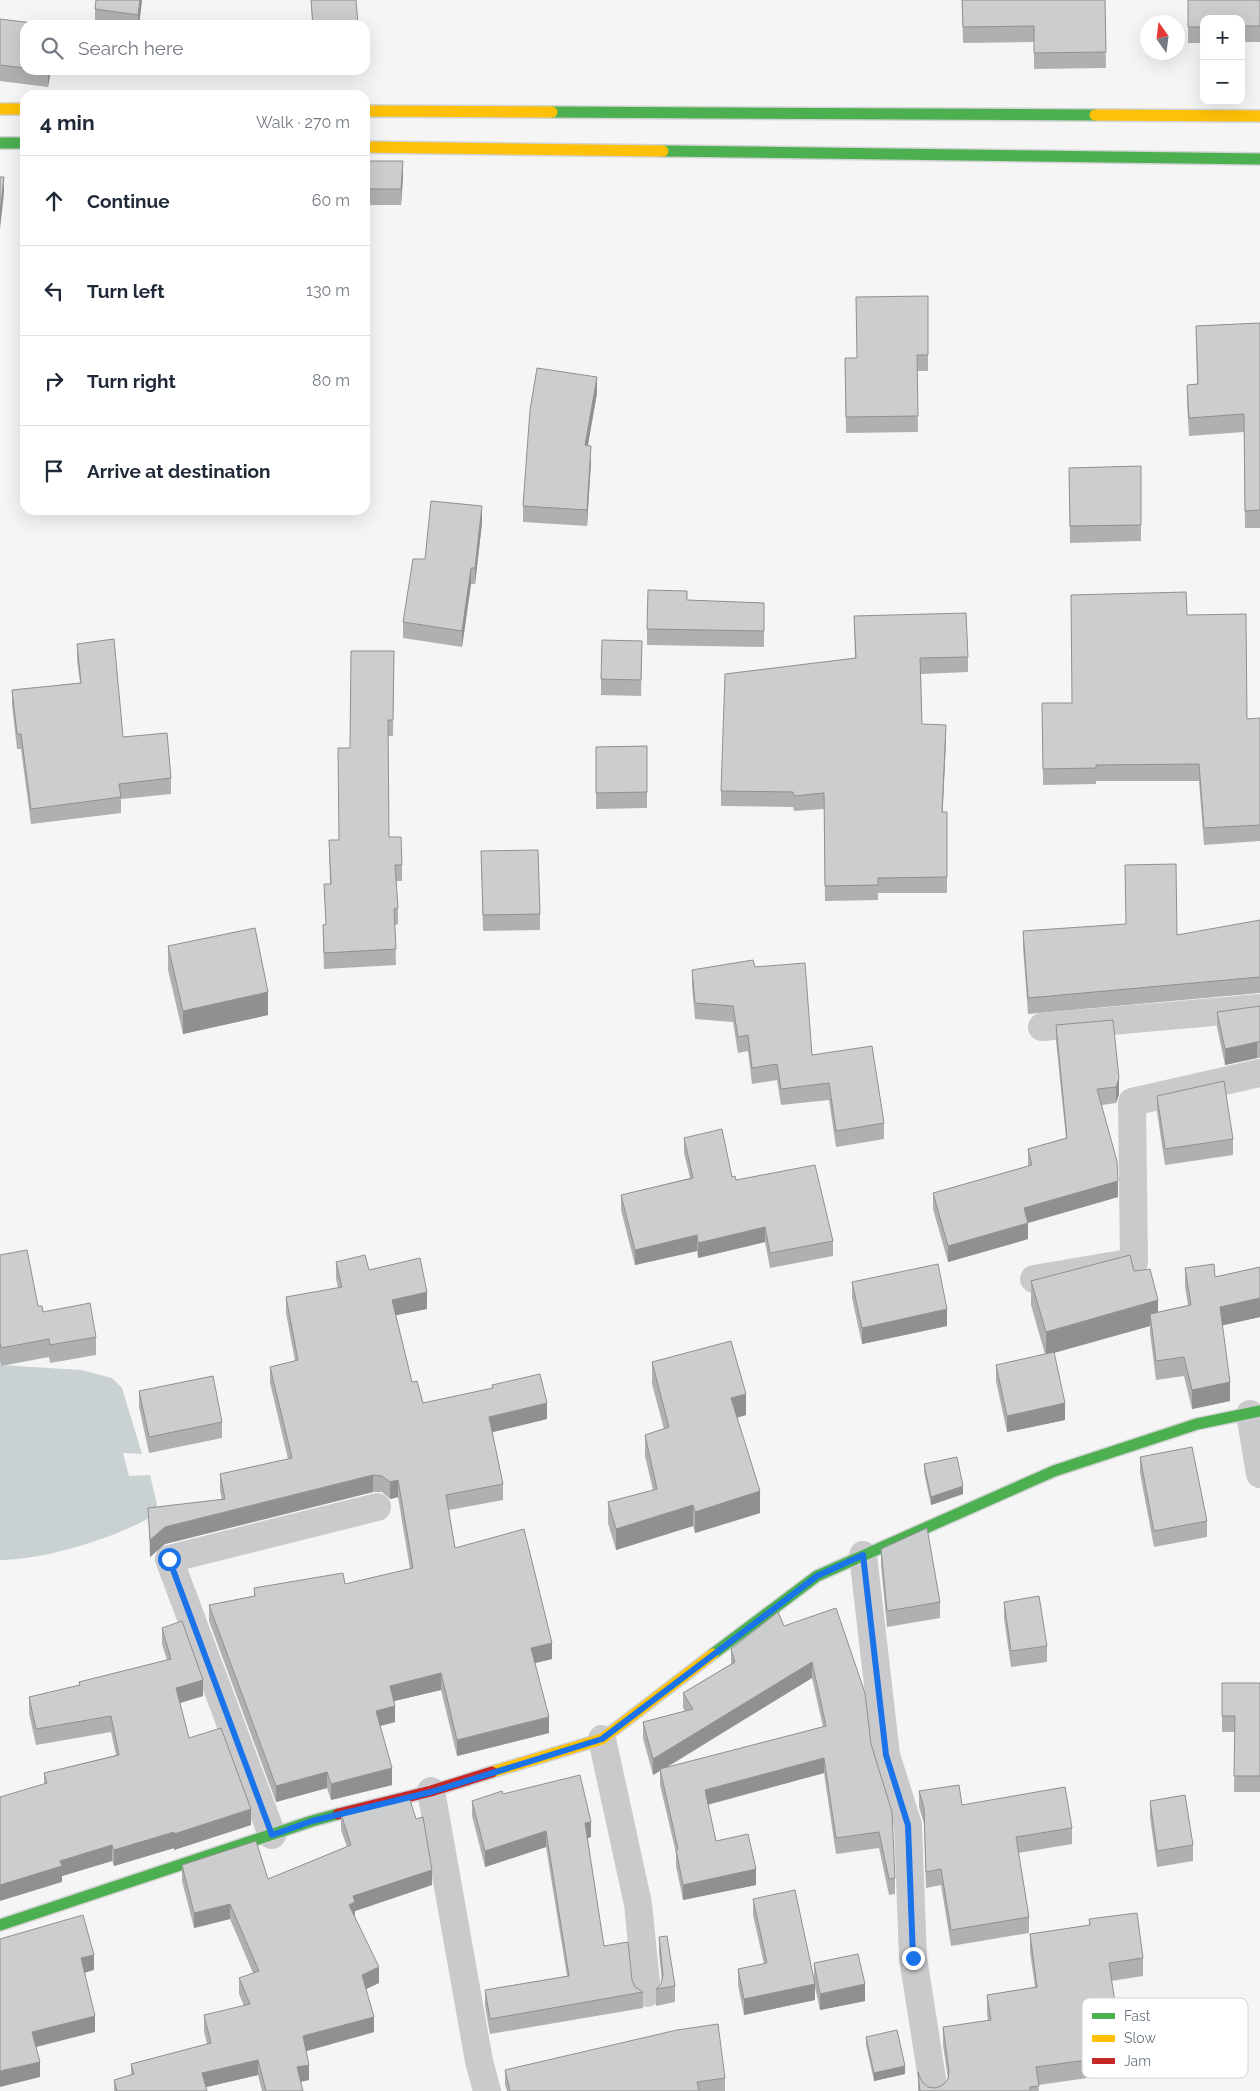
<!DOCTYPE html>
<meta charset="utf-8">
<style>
body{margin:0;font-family:Raleway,sans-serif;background:#f2f2f3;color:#1f2937}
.controls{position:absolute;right:15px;top:15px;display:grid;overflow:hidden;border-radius:10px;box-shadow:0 5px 20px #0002}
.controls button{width:45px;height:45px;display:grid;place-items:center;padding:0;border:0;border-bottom:1px solid #e0e1e3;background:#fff;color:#1f2937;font:25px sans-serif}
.compass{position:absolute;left:1140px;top:15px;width:45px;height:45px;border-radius:50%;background:#fff;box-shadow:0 5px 20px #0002;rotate:346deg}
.stop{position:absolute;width:15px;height:15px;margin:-11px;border:4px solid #1a73e8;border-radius:50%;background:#fff}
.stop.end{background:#1a73e8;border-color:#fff;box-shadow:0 1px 5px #0008}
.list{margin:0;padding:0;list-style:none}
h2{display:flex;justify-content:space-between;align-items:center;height:65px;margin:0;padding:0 20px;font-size:21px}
h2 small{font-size:16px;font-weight:400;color:#747a83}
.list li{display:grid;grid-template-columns:32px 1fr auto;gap:15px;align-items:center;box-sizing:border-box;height:90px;padding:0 20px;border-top:1px solid #e0e1e3}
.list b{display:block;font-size:19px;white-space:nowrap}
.list em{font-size:16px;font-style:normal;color:#747a83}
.icon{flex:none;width:28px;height:28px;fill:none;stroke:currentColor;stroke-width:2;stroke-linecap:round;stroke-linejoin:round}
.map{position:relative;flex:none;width:1260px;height:2091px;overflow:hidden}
.search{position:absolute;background:#fff;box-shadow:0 5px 20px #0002;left:20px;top:20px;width:350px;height:55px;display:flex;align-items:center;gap:12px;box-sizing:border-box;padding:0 18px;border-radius:15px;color:#747a83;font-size:19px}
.panel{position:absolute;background:#fff;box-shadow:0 5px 20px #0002;left:20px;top:90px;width:350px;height:425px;border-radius:15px}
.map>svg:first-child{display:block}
.water{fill:#cad1d3}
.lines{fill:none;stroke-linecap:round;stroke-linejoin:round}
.fast-casing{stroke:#d2d3d3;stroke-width:14}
.slow-casing{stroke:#d2d3d3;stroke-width:14}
.jam-casing{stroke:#d2d3d3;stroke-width:14}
.street{stroke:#cacacc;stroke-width:28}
.fast{stroke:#4caf50;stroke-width:11}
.slow{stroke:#ffc107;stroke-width:11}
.jam{stroke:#c62828;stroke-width:11}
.wall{fill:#afb0b1;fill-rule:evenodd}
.shaded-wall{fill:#8f9090}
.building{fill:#cccdce;stroke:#8f9090}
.route{stroke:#1a73e8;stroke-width:6}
.key{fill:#fff;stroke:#d2d6d9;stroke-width:1}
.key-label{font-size:14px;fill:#697581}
</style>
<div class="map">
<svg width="1260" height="2091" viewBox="0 0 1260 2091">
<rect width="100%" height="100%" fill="#f5f5f5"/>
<path class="water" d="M0 1365 81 1370 112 1378 122 1388 142 1454 123 1453 129 1476 150 1475 157 1504 153 1516C115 1538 44 1560 0 1560Z"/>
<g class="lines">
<defs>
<path id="fast" d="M552 112 1095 115
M0 143H25
M663 151 1260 159
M713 1654 817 1576 1054 1471 1197 1424 1260 1411
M0 1925 312 1821 338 1814"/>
<path id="slow" d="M0 109H25
M365 111 552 112
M1095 115 1260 116
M365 147 663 151
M492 1772 602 1739 713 1654"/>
<path id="jam" d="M338 1814 431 1791 492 1772"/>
</defs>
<use href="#fast" class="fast-casing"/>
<use href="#slow" class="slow-casing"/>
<use href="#jam" class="jam-casing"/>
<path class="street" d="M1042 1027 1260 1008
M1034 1279 1134 1262 1132 1102 1260 1073
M1250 1414 1260 1474
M863 1555 886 1755 908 1825 913 1958 934 2091
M602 1739 638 1904 647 1993
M431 1791 479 2061 487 2091
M272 1835 169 1559 377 1507"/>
<use href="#fast" class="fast"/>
<use href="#slow" class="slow"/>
<use href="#jam" class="jam"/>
</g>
<path class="wall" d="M96 0H142L139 25H95V9Z
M311 0H356L358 25H312Z
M962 0H1105L1106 68 1034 69V42L963 43Z
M1188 0H1260V42H1241V19H1204V43H1188Z
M0 19 25 25V70H51L48 87 0 81Z
M365 161 403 177 401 205H365Z
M928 296V371H917L918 432 846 433 845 358H857Z
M1260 323V528H1245L1244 432 1189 436 1187 403V385L1197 384 1196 326Z
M597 393 588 445 591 462 587 526 523 522V506Z
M1141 466V541L1070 543 1069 468Z
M482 523 475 584H471L462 647 403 638V622L425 559Z
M687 600 764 603V647L647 645V629Z
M1187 615 1247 719 1260 718V841L1204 845 1199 781H1096V784L1043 785 1042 703H1072Z
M854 616 968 657V672L921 674 922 724 946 740 942 812H947V893H878V900L825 901 824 809 794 811 793 807 721 806V791L855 658Z
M77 644 123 737 171 778V794L121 799V813L31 824 21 749H17L12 705V690L80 683 77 660Z
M394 651 393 736H388L389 837 402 865V881H396L398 908V924L395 925 396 965 324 969 323 941V925H326L324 884H330L329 840H339L350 748Z
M642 657 641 696 601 695V679Z
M647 746V808L596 809V747Z
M481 851 540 914V930L483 931Z
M1260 923V993L1028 1014 1023 947V931L1177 935Z
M168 946 268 1015 183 1034 168 970Z
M755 967 812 1055 884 1123V1139L836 1147 829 1100 781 1105 777 1080 752 1084 748 1051 738 1053 733 1022 695 1019 692 986V970Z
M1260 1006V1058H1257L1225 1065 1217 1027V1012Z
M1113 1020 1119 1094 1116 1103 1102 1105 1118 1197 1028 1223V1239L948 1262 933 1209V1193L1028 1166V1149L1066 1138 1056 1041V1025Z
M1157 1096 1233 1139V1155L1165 1165 1157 1112Z
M684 1138 736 1180 833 1241V1256L770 1268 765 1242 698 1258 697 1251 635 1265 621 1210V1195L690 1178 684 1153Z
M0 1255 38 1306 43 1312 96 1337V1355L50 1363 49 1357 1 1366 0 1361Z
M336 1262 369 1270 427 1309 396 1315 412 1382 423 1403 492 1389V1385L547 1419 492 1432 503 1484V1500L449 1510 455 1548 552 1659 535 1663 549 1733 457 1756 441 1690 394 1701 395 1722 380 1726 392 1785 331 1800 327 1788 276 1802 209 1621V1605L254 1596V1588L345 1584 410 1569 398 1497 390 1499 382 1492H373L165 1544 150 1557 148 1508 222 1500 220 1490V1474L288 1459 270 1383V1367L295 1361 286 1313V1297L338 1288 336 1278Z
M1260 1267V1317L1222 1325 1230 1401 1192 1409 1184 1376 1156 1380 1150 1333V1326L1054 1353 1065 1420 1007 1432 996 1381V1365L1045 1354 1031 1305V1281L1134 1271 1158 1312 1188 1305 1185 1287V1268L1215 1277Z
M852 1282 947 1326 862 1344 852 1298Z
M652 1362 746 1415 737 1418 760 1513 695 1533 693 1526 616 1550 608 1523V1502L653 1490 645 1456V1435L664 1429 652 1384Z
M139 1391 222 1422V1438L149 1453 139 1407Z
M1140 1457 1207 1521V1537L1154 1547 1140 1473Z
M924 1464 963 1494 931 1505 924 1472Z
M881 1549 940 1602V1618L887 1627 881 1565Z
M1004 1602 1047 1646V1662L1011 1667 1004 1618Z
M836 1608 871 1744 895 1878V1894L889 1895 879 1848 836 1854 824 1773 708 1805 716 1841 756 1885 683 1900 676 1866V1853L660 1785V1771L653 1775 643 1738V1722L685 1711 683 1708V1693L731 1664V1649L784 1626ZM812 1678 823 1727 666 1768Z
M162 1628 203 1696 180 1703 189 1738 251 1825 174 1850V1848L114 1866 112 1861 62 1876V1882L44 1784V1773L116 1755 111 1732 36 1745 29 1713V1697L79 1685V1682L167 1660 162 1644Z
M1222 1683H1260V1792H1234L1235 1732H1222Z
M919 1791 962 1805 1072 1828V1844L1018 1853 1029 1917V1933L951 1946 941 1885 926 1888 924 1824 919 1807Z
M503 1794 591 1837 587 1838 604 1946 632 1980 635 1987 643 1992V2008L490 2034 485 2006V1990L567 1976 546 1847 485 1867 472 1816V1801Z
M1150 1801 1193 1845V1861L1157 1867 1150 1817Z
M341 1814 432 1885 355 1911V1918L379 1983 366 1989 374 2032 306 2051 309 2080 301 2082 303 2091H262L258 2075 206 2087 207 2091H114V2080L131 2075V2064L207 2044 204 2031V2015L244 2006 239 1994V1978L253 1973 230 1919 194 1928 182 1881V1865L268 1879 347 1847 341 1830Z
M753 1899 814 1977V1963L865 2001 820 2010 815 1987V2000L744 2015 738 1985V1969L764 1964 753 1915Z
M1089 1919 1143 1958V1976L1111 1981 1123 2055V2073L1038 2085 1039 2091H918V2072L922 2082 928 2087 936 2088 943 2085 948 2079 943 2045V2027L988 2021 987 2013V1995L1035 1987 1030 1952V1934L1089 1925Z
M659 1937 675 1986V2002L656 2006V1989L661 1984 662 1981 659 1953Z
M866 2037 905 2074 874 2081 866 2045Z
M505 2070 725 2078V2091H507L505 2085Z"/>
<path class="shaded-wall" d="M140 0H142L139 25H138V15Z
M48 70H51L48 87Z
M403 161V177L401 205V189Z
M4 177V193L0 229V213Z
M597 377V393L585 461V445Z
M591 446V462L587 526V510Z
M482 506V523L475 584V568Z
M471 568V584L462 647V631Z
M946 725V740L942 827V812Z
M268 992V1015L183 1034V1011Z
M1257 1042V1058L1225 1065V1049Z
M1119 1078V1094L1116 1103V1087Z
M1118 1181V1197L1024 1224V1208Z
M1028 1223V1239L948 1262V1246Z
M765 1227V1242L698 1258V1243Z
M697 1235V1251L635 1265V1250Z
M427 1292V1309L392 1316V1300Z
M1260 1298V1317L1220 1326V1307Z
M1158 1300V1323L1150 1314V1326L1046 1355V1332Z
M947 1309V1326L862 1344V1328Z
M1230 1382V1401L1192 1409V1390Z
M746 1394V1415L731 1419V1398Z
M547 1403V1419L489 1433V1417Z
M1065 1403V1420L1007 1432V1416Z
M373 1475V1492L165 1544 150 1557V1540L165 1527Z
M398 1480V1497L390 1499V1482Z
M963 1486V1494L931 1505V1497Z
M760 1491V1513L695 1533V1512Z
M693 1505V1526L616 1550V1529Z
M552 1643V1659L531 1664V1648Z
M812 1662V1678L653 1775V1759Z
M441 1673V1690L390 1702V1686Z
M203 1680V1696L176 1704V1688Z
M395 1706V1722L376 1727V1711Z
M549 1717V1733L457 1756V1740Z
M824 1758V1773L705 1805V1790Z
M392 1768V1785L331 1800V1784Z
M327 1772V1788L276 1802V1786Z
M251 1809V1825L174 1850V1834Z
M591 1822V1837L585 1839V1823Z
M546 1831V1847L485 1867V1851Z
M174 1832V1848L114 1866V1850Z
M112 1845V1861L62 1876V1882L0 1901V1885L60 1861Z
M756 1869V1885L683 1900V1885Z
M432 1870V1885L355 1911V1918L349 1905 353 1896Z
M230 1904V1919L194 1928V1913Z
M94 1955V1970L81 1974V1958Z
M379 1967V1983L362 1991V1975Z
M815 1984V2000L744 2015V1999Z
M865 1984V2001L820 2010V1994Z
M95 2016V2032L32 2048V2032Z
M374 2017V2032L303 2052V2036Z
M258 2060V2075L202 2088V2073Z
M40 2062V2077L0 2087V2071Z
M309 2065V2080L297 2082V2067Z
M905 2066V2074L874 2081V2073Z"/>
<path class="building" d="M96 0H140L138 15 95 9Z
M311 0H356L358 25H313Z
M962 0H1105L1106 52 1034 53V26L963 27Z
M1188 0H1260V26H1241V19H1204V27H1188Z
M0 19 49 25H25V68L0 65Z
M365 161H403L401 189H365Z
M0 177H4L0 213Z
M928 296V355H917L918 416 846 417 845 358H857L856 297Z
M1260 323V510L1245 511 1244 414 1189 418 1187 385 1198 384 1196 326Z
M537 368 597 377 585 445 591 446 587 510 523 506 530 410Z
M1141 466V525L1070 526 1069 468Z
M431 501 482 506 475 568H471L462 631 403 622 413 559H425Z
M648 590 687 591V600L764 603V631L647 629Z
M1186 592 1187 615 1246 614 1247 719 1260 718V825L1204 828 1199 764 1096 765V768L1043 769 1042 703H1072L1071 595Z
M966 613 968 657 920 658 922 724 946 725 942 812H947V877L878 878V885L825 886 824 793 794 796 793 792 721 791 725 674 856 658 854 616Z
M114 639 123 737 167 733 171 778 119 784 121 797 31 809 21 734H17L12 690 81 683 77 644Z
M602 640 642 641 641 680 601 679Z
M351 651H394L393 720H388L389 837H401L402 865H395L398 908 394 909 396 949 324 953 323 925 326 924 324 884H331L329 840H339L338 748H350Z
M647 746V792L596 793V747Z
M538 850 540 914 483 915 481 851Z
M1176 864 1177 935 1260 920V977L1028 998 1023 931 1126 924 1125 865Z
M255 928 268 992 183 1011 168 946Z
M753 960 755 967 805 963 812 1055 872 1046 884 1123 836 1131 829 1083 781 1089 777 1064 752 1068 748 1035 738 1037 733 1006 695 1003 692 970Z
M1260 1006V1042H1257L1225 1049 1217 1012Z
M1113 1020 1119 1078 1116 1087 1097 1089 1117 1161 1118 1181 1024 1208 1028 1223 948 1246 933 1193 1032 1165 1028 1149 1067 1138 1056 1025Z
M1224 1081 1233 1139 1165 1149 1157 1096Z
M722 1129 732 1177 735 1176 736 1180 815 1165 833 1241 770 1253 765 1227 698 1243 697 1235 635 1250 621 1195 693 1178 684 1138Z
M27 1250 38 1306H42L43 1312 90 1303 96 1337 50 1345 49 1339 1 1348 0 1343V1255Z
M365 1255 369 1270 420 1258 427 1292 392 1300 412 1382 417 1381 423 1403 493 1388 492 1385 540 1374 547 1403 489 1417 503 1484 446 1495 455 1548 524 1529 552 1643 531 1648 549 1717 457 1740 441 1673 390 1686 395 1706 376 1711 392 1768 331 1784 327 1772 276 1786 209 1605 255 1596 254 1588 343 1573 345 1584 413 1568 398 1480 390 1482 382 1476 373 1475 165 1527 150 1540 148 1508 225 1499 220 1474 292 1458 270 1367 298 1360 286 1297 342 1287 336 1262Z
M1130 1255 1134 1271 1150 1269 1158 1300 1046 1332 1031 1281Z
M938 1264 947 1309 862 1328 852 1282Z
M1214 1264 1215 1277 1260 1267V1298L1220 1307 1230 1382 1192 1390 1184 1357 1156 1361 1150 1314 1191 1305 1185 1268Z
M731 1341 746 1394 731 1398 760 1491 695 1512 693 1505 616 1529 608 1502 657 1489 645 1435 669 1427 652 1362Z
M1054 1352 1065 1403 1007 1416 996 1365Z
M213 1376 222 1422 149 1437 139 1391Z
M1192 1447 1207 1521 1154 1531 1140 1457Z
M957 1457 963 1486 931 1497 924 1464Z
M927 1528 940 1602 887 1611 881 1549Z
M1039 1596 1047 1646 1011 1651 1004 1602Z
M836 1608 865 1693 871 1744 892 1812 895 1878 889 1879 879 1832 836 1838 824 1758 705 1790 716 1841 748 1834 756 1869 683 1885 676 1850 678 1849 660 1769 826 1726 812 1662 653 1759 643 1722 693 1709 683 1693 735 1662 731 1649 778 1612 784 1626Z
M182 1621 203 1680 176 1688 189 1738 221 1728 251 1809 174 1834V1832L114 1850 112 1845 60 1861 62 1866 0 1885V1797L47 1783 44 1773 119 1755 111 1716 36 1729 29 1697 80 1685 79 1682 171 1659 162 1628Z
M1222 1683H1260V1776H1234L1235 1716H1222Z
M580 1775 591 1822 585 1823 604 1946 628 1942 632 1980 635 1987 643 1992 490 2019 485 1990 569 1976 546 1831 485 1851 472 1801 502 1791 503 1794Z
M959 1785 962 1805 1065 1787 1072 1828 1016 1837 1029 1917 951 1930 941 1869 926 1872 924 1808 919 1791Z
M1185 1795 1193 1845 1157 1851 1150 1801Z
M409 1797 416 1819 423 1817 432 1870 353 1896 355 1902 349 1905 379 1967 362 1975 374 2017 303 2036 309 2065 297 2067 303 2091H266L258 2060 202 2073 207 2091H117L114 2080 134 2074 131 2064 211 2043 204 2015 250 2004 239 1978 259 1971 230 1904 194 1913 182 1865 256 1841 268 1879 351 1845 341 1814Z
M795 1890 815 1984 744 1999 738 1969 767 1963 753 1899Z
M1137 1913 1143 1958 1109 1963 1123 2055 1036 2067 1039 2086 1030 2087V2091H920L918 2072 922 2082 928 2087 936 2088 943 2085 948 2079 949 2071 943 2027 991 2020 987 1995 1037 1987 1030 1934 1090 1925 1089 1919Z
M83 1915 94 1955 81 1958 95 2016 32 2032 40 2062 0 2071V1939Z
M667 1936 675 1986 656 1989 661 1984 663 1975 659 1937Z
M858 1954 865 1984 820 1994 814 1963Z
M718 2024 725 2078 697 2082 699 2091H510L505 2070 677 2030Z
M897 2030 905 2066 874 2073 866 2037Z"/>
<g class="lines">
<path class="route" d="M169 1559 272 1835 312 1821 431 1792 602 1739 817 1576 863 1555 886 1755 908 1825 913 1958"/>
</g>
<rect x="1082" y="1998" width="166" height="80" rx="8" class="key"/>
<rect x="1092" y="2013" width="23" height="6" fill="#4caf50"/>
<rect x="1092" y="2035" width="23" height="7" fill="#ffc107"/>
<rect x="1092" y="2058" width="23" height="6" fill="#c62828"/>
<g class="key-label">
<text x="1124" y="2021">Fast</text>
<text x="1124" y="2043">Slow</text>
<text x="1124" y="2066">Jam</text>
</g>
</svg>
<div class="controls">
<button>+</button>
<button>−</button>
</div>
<svg class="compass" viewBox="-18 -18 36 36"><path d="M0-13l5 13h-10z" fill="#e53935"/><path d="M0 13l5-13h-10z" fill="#747a83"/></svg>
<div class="stop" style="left:169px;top:1559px"></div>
<div class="stop end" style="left:913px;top:1958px"></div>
<div class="search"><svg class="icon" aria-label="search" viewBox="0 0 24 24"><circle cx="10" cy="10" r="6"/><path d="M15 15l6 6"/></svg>Search here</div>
<section class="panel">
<h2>4 min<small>Walk · 270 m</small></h2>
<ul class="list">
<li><svg class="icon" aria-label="ahead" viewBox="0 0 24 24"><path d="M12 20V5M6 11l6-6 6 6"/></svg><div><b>Continue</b></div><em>60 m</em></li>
<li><svg class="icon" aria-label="left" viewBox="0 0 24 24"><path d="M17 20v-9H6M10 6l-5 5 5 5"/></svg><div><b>Turn left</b></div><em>130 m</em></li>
<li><svg class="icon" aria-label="right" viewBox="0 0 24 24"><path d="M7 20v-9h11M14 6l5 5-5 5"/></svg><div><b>Turn right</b></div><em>80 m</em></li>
<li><svg class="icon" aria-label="arrive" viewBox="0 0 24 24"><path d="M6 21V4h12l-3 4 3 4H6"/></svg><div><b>Arrive at destination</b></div></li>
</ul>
</section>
</div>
